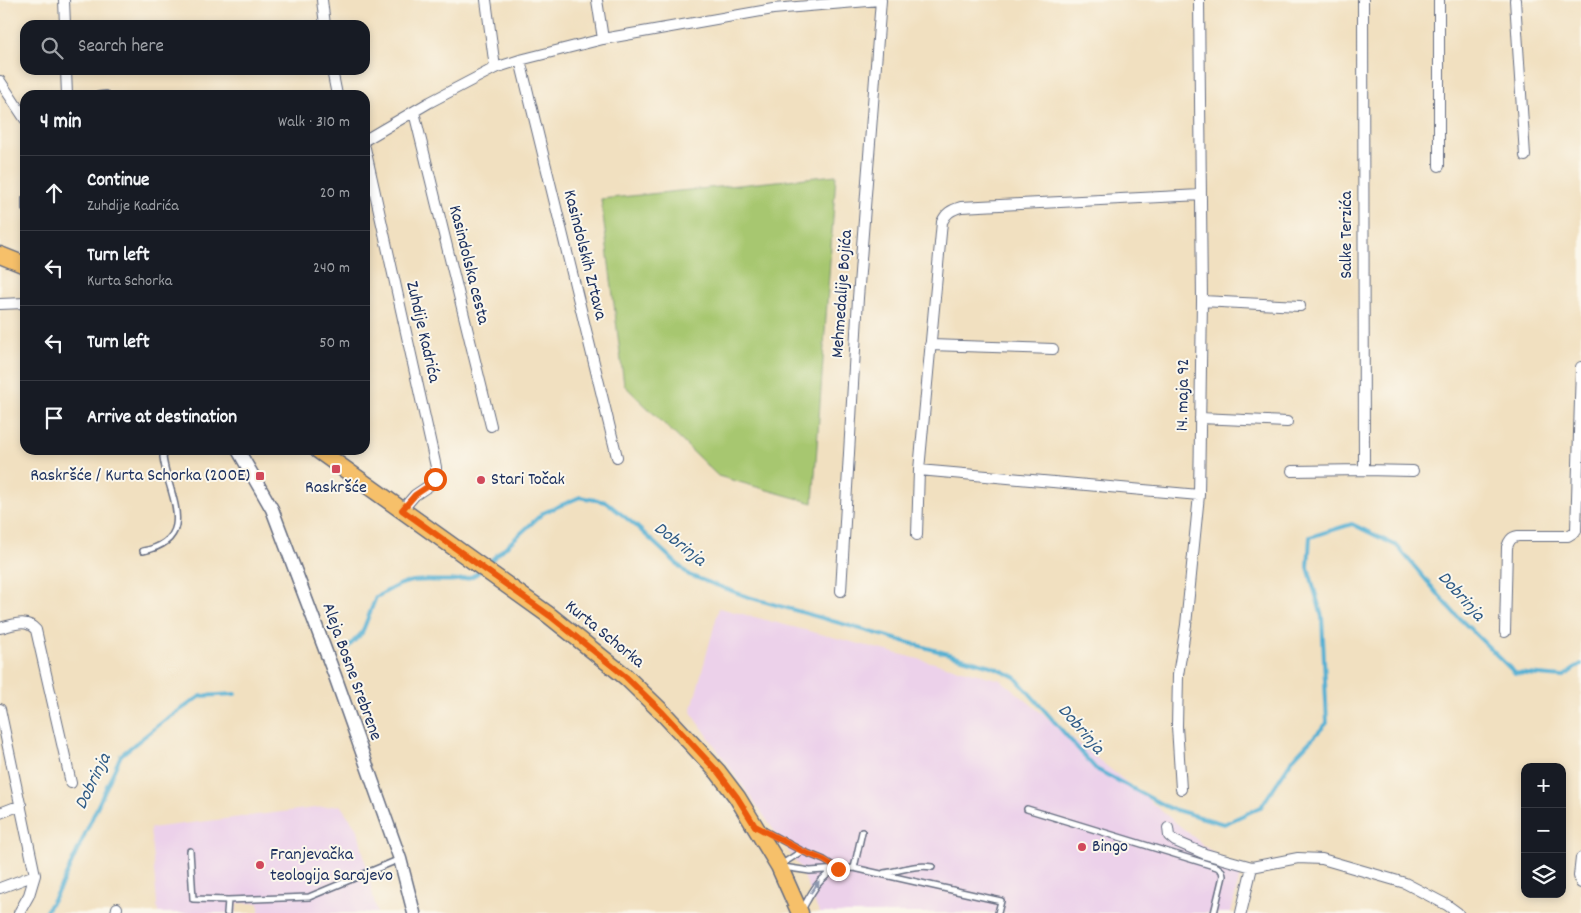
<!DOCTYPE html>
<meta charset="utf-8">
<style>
body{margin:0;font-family:Dekko,sans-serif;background:#20242c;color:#f1f3f6}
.controls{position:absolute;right:15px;bottom:15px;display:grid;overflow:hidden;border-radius:10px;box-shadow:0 2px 8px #0003}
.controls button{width:45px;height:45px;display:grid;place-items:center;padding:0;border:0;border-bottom:1px solid #363941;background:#171b24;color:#f1f3f6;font:25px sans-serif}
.stop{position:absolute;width:15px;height:15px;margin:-11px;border:4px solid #ea580c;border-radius:50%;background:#fff}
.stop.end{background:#ea580c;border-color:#fff;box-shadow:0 1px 5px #0008}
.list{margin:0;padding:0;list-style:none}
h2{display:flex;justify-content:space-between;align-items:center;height:65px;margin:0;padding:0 20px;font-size:21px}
h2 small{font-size:16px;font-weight:400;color:#9ea1a6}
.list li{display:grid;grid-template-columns:32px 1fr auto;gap:15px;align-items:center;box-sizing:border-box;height:75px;padding:0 20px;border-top:1px solid #363941}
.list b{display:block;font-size:19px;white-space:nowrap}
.list p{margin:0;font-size:16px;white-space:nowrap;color:#9ea1a6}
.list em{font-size:16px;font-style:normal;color:#9ea1a6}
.icon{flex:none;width:28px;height:28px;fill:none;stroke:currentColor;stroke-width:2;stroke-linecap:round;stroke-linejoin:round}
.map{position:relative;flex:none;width:1581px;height:913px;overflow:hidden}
.search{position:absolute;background:#171b24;box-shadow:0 2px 8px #0003;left:20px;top:20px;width:350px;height:55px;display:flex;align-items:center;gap:12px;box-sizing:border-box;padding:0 18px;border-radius:15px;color:#9ea1a6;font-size:19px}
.panel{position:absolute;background:#171b24;box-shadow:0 2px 8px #0003;left:20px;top:90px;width:350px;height:365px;border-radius:15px}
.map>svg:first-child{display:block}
.built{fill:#ecd1ea}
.green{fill:#a7c76f;stroke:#617b66}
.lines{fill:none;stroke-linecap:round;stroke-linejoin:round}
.stream{stroke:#56b0d3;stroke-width:4}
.service-casing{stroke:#666d80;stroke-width:8}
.minor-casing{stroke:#666d80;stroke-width:12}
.tertiary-casing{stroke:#666d80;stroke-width:15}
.primary-casing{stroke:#666d80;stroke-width:19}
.service{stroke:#fff;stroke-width:5}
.minor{stroke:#fff;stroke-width:10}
.tertiary{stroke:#fff;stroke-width:12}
.primary{stroke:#f6c06b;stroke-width:16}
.oneway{fill:#8d97ae}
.route{stroke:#ea580c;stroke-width:6}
.poi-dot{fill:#d1495b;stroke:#fbf7ec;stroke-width:2}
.labels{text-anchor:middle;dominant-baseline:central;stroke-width:4;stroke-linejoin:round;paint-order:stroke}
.street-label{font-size:18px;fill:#1b2f5e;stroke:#fbf7ec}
.poi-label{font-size:18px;fill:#1b2f5e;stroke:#fbf7ec;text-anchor:start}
.water-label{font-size:19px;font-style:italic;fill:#305c87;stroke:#fbf7ec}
</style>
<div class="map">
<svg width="1581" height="913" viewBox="0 0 1581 913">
<rect width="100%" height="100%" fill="#fbf7ec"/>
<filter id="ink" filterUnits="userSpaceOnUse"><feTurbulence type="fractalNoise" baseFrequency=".02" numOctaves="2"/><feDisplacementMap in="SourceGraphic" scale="10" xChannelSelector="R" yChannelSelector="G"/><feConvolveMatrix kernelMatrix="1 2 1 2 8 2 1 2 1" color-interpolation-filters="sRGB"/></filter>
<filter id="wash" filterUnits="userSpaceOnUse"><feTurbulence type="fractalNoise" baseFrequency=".0096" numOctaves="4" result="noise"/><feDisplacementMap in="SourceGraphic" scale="20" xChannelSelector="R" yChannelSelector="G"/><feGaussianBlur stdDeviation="1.12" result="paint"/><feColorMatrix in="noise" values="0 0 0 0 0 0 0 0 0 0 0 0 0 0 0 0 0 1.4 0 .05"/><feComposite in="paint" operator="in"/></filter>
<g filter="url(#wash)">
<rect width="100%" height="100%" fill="#f1e0c0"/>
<path class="built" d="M719 608 1001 680 1240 875 1231 913H819L801 869 691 712Z
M340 805 358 830 377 913H259V903H237L236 913H158L150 828Z"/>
<path class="green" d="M836 175 813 503 718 476 624 385 601 199Z"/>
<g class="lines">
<path class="stream" d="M487 564 543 513 580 497 606 502 635 525 689 575 748 597 994 667 1015 677 1096 769 1169 808 1224 824 1261 807 1292 760 1327 723 1322 617 1308 567 1310 537 1352 524 1397 546 1455 614 1515 673 1563 677 1581 664
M348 647 362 633 376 597C386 592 397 584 408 582 429 576 462 588 480 571
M45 913 62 884 121 755 164 721 201 696 235 694"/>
</g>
</g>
<g filter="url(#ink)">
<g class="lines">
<defs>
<path id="service" d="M98 95 106 94
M25 199V209
M143 551C201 539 167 493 163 457L167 450
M1027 809 1217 867 1222 871 1223 876 1214 913
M763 830 802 851
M190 851 193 899 228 900 227 913
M782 864 802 851 824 860 838 869
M783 867 810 871 854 868 1001 901 998 913
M854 868 862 832
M884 873C900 871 915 864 932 867
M228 900 309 897 400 859
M803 908C812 892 818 879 835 870"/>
<path id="minor" d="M64 0 65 25
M322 0 325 25
M486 0 495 68
M597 0 603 39
M1363 0 1364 470
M1515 0 1525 156
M520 60 617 457
M66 70 67 95
M332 70 337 95
M0 81 25 119
M414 112 491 426
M365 140 430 102 495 68 520 60 603 39 773 9 880 0
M365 148 436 467V475L433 483 415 495 402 510
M1439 166V0
M1202 301 1300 306
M0 304 25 303
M930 345 1053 349
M1200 418 1287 422
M919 470 1199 495
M1292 471 1364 470 1413 471
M917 535 919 470 942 222C946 213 951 210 961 207L1201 195
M841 591 858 298 881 0
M0 628C13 625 26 618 36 630L71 783
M1505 632 1507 547C1509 541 1511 537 1518 536H1568L1576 531 1581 367
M0 709 35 875 29 895 19 913
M1181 789 1177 726 1178 675 1186 625 1199 495 1202 301 1199 0
M0 813 21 805
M1168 828 1169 836 1175 841 1205 854 1252 867 1298 858 1322 859 1405 883 1447 905 1458 913
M1581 858 1579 876 1581 883
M0 888 35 875
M116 913 117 908
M1241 913 1252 867"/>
<path id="tertiary" d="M238 450 272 509 335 676 400 859 414 913"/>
<path id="primary" d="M0 255 25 265
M318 450 550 616 626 677 663 713 718 772 737 797 779 866 800 913"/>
</defs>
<use href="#service" class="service-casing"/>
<use href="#minor" class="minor-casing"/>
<use href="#tertiary" class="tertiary-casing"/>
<use href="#primary" class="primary-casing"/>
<use href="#service" class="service"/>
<use href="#minor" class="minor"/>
<use href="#tertiary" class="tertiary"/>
<use href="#primary" class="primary"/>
</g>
<defs><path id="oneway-solid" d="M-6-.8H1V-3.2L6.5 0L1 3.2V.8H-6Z" transform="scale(1.25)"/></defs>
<use class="oneway" href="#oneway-solid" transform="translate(815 887) rotate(-55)"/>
</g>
<g class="lines" filter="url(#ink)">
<path class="route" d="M435 479 433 483 415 495 402 510 550 616 626 677 663 713 718 772 737 797 755 826 802 851 824 860 838 869"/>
</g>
<g class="poi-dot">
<rect x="331" y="464" width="10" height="10" rx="2.5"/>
<rect x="255" y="471" width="10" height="10" rx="2.5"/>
<circle cx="481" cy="480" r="5"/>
<circle cx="1082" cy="847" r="5"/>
<circle cx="260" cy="865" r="5"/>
</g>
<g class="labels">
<g class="street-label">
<text transform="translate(1347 235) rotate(-90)">Salke Terzića</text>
<text transform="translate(584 255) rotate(76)">Kasindolskih Zrtava</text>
<text transform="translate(468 265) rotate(76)">Kasindolska cesta</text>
<text transform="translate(843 294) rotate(-86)">Mehmedalije Bojića</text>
<text transform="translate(422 332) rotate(77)">Zuhdije Kadrića</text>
<text transform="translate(1184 395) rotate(-89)">14. maja 92</text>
<text transform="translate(604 635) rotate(39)">Kurta Schorka</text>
<text transform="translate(351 672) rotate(70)">Aleja Bosne Srebrene</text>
</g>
<g class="poi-label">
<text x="250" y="476" text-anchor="end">Raskršće / Kurta Schorka (200E)</text>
<text x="491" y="480">Stari Točak</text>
<text x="336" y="488" text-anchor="middle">Raskršće</text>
<text x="1092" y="847">Bingo</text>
<text x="270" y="855">Franjevačka<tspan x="270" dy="21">teologija Sarajevo</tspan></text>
</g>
<g class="water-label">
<text transform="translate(679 545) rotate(38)">Dobrinja</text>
<text transform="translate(1460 597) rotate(48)">Dobrinja</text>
<text transform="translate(1080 730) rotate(49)">Dobrinja</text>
<text transform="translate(94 782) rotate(-64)">Dobrinja</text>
</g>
</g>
</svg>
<div class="controls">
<button>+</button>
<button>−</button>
<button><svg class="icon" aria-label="layers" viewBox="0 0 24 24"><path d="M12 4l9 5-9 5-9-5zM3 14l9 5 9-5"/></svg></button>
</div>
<div class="stop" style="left:435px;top:479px"></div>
<div class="stop end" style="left:838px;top:869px"></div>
<div class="search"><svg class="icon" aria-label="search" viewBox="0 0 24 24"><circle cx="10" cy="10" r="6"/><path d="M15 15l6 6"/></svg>Search here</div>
<section class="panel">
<h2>4 min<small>Walk · 310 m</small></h2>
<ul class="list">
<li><svg class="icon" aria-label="ahead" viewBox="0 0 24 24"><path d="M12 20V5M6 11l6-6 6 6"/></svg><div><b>Continue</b><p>Zuhdije Kadrića</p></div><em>20 m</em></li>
<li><svg class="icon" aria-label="left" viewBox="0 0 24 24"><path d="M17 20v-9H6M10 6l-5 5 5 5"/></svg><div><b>Turn left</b><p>Kurta Schorka</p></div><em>240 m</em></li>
<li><svg class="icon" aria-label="left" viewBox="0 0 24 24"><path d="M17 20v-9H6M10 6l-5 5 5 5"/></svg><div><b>Turn left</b></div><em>50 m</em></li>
<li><svg class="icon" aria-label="arrive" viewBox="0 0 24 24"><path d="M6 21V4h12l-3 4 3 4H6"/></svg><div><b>Arrive at destination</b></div></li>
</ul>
</section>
</div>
